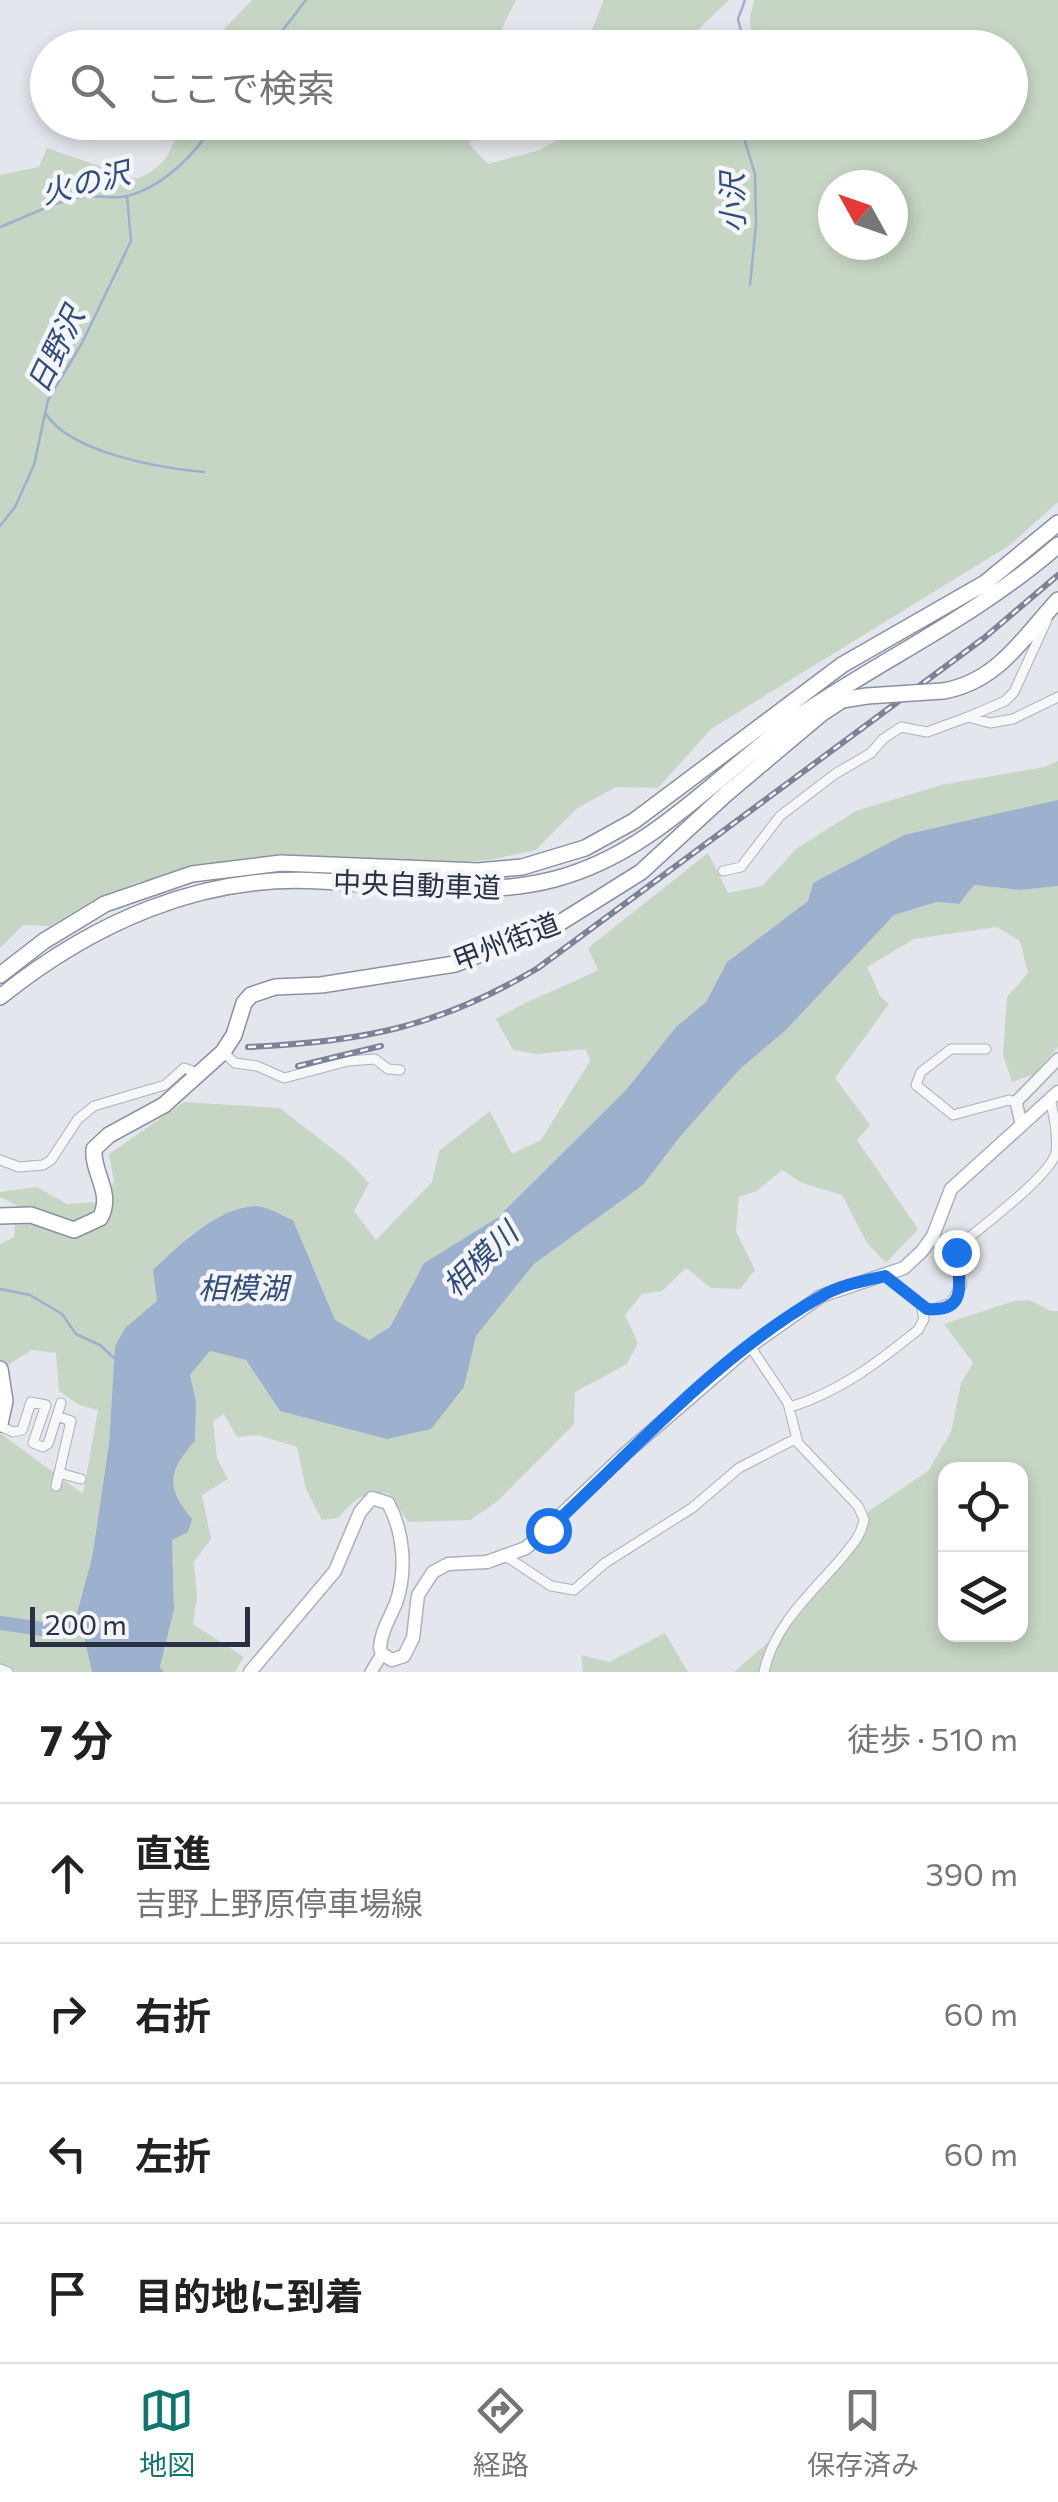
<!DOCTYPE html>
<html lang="ja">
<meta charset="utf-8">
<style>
body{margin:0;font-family:Commissioner,"Noto Sans JP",sans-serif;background:#f6f6f6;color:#222}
.controls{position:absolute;right:30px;bottom:30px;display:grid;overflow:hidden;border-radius:20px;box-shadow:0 5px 15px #0003}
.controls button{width:90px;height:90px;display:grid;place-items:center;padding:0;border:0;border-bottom:2px solid #e0e0e0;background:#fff;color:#222;font:50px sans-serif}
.compass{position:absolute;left:818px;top:170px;width:90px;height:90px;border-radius:50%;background:#fff;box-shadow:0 5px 15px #0003;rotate:310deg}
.scale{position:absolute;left:30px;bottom:25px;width:220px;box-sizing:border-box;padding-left:10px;border:5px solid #2a3145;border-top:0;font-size:28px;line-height:35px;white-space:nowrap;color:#2a3145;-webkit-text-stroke:8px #f3f5f9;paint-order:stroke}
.stop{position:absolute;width:30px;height:30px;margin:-22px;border:8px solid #1a73e8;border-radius:50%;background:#fff}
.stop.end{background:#1a73e8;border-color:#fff;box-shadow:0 2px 10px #0008}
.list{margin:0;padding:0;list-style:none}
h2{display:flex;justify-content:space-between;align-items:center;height:130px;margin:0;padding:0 40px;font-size:42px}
h2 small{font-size:32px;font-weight:400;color:#767676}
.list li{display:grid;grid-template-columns:65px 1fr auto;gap:30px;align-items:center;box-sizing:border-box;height:140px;padding:0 40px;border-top:2px solid #e0e0e0}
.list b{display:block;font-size:38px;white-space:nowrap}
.list p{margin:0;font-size:32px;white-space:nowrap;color:#767676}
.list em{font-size:32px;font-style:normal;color:#767676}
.icon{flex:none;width:55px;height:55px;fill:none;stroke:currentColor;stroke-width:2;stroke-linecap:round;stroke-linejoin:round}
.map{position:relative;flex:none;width:1058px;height:1672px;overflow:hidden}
.search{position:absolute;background:#fff;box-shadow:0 5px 15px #0003;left:30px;right:30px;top:30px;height:110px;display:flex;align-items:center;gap:25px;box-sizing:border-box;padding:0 35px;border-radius:55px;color:#767676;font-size:38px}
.sheet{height:690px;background:#fff}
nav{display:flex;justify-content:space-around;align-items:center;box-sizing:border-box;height:140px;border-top:2px solid #e0e0e0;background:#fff;font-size:28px;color:#767676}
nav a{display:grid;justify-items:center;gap:5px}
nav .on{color:#0f766e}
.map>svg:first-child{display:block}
.green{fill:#c7d6c4;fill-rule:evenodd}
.water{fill:#9db0cd}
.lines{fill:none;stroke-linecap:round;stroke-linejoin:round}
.stream{stroke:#9db0cd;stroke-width:2.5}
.river{stroke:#9db0cd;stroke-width:14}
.minor-casing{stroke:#acb0ba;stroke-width:11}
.tertiary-casing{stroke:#acb0ba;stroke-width:14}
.secondary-casing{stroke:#acb0ba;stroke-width:15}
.trunk-casing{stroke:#8991a3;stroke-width:18}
.motorway-casing{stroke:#8991a3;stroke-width:18}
.minor{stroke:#f6f7f9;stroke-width:9}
.tertiary{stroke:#f6f7f9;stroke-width:11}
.secondary{stroke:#fff;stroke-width:12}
.trunk{stroke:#fff;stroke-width:15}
.motorway{stroke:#fff;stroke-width:15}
.rail-casing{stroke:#7b8396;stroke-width:6}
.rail{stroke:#f3f5f9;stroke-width:2.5;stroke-dasharray:8;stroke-linecap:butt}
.trunk-bridge-casing{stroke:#8991a3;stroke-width:18;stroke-linecap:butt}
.trunk-bridge{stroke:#fff;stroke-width:15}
.route{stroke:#1a73e8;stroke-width:12}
.labels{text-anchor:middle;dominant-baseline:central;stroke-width:9;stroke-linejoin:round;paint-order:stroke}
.street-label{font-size:28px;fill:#2a3145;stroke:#f3f5f9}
.water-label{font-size:30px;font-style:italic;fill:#324d7b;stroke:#f3f5f9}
</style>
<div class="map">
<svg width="1058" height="1672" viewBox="0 0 1058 1672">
<rect width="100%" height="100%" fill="#e3e6ec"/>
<path class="green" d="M252 0H516L496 40 498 47H207Z
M604 0H729L688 39 689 47H585Z
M754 0H1058V502L1010 545 711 729 658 788 616 787 576 809 536 850 489 860 428 865 274 856 232 861 136 883 92 901 50 926 23 925 0 948V175L39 167 47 148 137 179C161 169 178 150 175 123H476L469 144 488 164 540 150 557 140 563 123 1010 122V48L752 47 750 18ZM833 185H893V245H833Z
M1058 761V800C976 822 890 847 813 883L808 901 727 962 706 1002 676 1027 626 1090 497 1218 424 1263 390 1327 368 1340 335 1321 293 1220 259 1206 223 1215 188 1237 157 1301 125 1328 115 1346 109 1444 92 1558 78 1609 93 1672H0V1433L83 1494 98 1410 79 1405 59 1391 56 1353 32 1350 0 1370V1244L14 1237 17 1205 0 1197V1192L37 1187 67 1204 98 1202 114 1182 109 1154 184 1102 280 1108 348 1161 369 1183 354 1211 376 1240 432 1182 439 1151 490 1111 512 1154 541 1140 590 1061 586 1049 537 1054 513 1050 496 1019C529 999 564 987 598 970L588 948 708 853 728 893 762 886 797 848 856 811 941 785 1044 767Z
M974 885 1020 890 1058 886V1047L1034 1074 1012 1082 1003 1055 1007 997 1028 973 1020 941 997 927 914 939 867 967 880 996 889 1004 835 1078 870 1125 857 1140 918 1229 886 1263 867 1243 842 1195 802 1183 782 1170 757 1191 739 1197 736 1231 755 1270 740 1289 711 1288 686 1268 662 1291 642 1294 625 1315 638 1343 627 1364 575 1392 574 1424 498 1501 470 1520 408 1522 389 1493C363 1491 355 1499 338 1518L322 1520 306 1489 297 1447 258 1435 237 1437 224 1414 213 1421 217 1458 228 1479 202 1495 211 1539 194 1562 197 1596 193 1624 244 1657 235 1672H164L160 1667 174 1608 172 1539 180 1506 171 1484 177 1461 195 1441 196 1401 190 1375 210 1351 246 1360 280 1411 464 1387 476 1336 534 1264 643 1185 679 1138 740 1069 786 1030 894 915 937 902 959 904Z
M1029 1300 1051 1311H1058V1672H734L780 1632 839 1569 869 1511 928 1471 951 1432 961 1383 973 1363 944 1324 1014 1301ZM946 1470H1020V1634H946Z
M665 1633 688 1672H583L581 1655 609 1662Z"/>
<path class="water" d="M1058 800V886L1020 890 974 885 959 904 937 902 894 915 786 1030 740 1069 679 1138 643 1185 534 1264 476 1336 464 1387 431 1429 387 1439 280 1411 246 1360 210 1351 190 1375 196 1401 195 1441C168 1471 165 1487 192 1519L188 1532 172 1540 174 1609 160 1667 164 1672H92L78 1609 92 1558 109 1444 115 1346 125 1328 157 1301 153 1270C181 1244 215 1209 255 1206 267 1206 282 1216 293 1220L335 1320 369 1340 390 1327 424 1263 497 1218 626 1090 676 1027 706 1002 727 962 808 901 813 883 904 835Z"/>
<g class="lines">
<path class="stream" d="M269 48 306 0
M745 48 738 19 745 0
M739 122 755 174 756 225 750 285
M0 227C26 217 54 202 81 197 96 194 112 200 127 196 163 187 197 153 215 122
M46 414C71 453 160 468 204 472
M0 526 15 507 34 465 48 400 82 343 131 241 127 196
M0 1289 30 1295 62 1314 76 1334 100 1345 114 1358"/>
<path class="river" d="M0 1623 50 1630 65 1628 93 1610"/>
<defs>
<path id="minor" d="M968 717 1005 701 1014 692 1047 620
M723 871 741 867 780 816 835 774 871 753 883 739 901 727 927 732 968 717 990 723 1013 719 1058 697
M986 1049H951L921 1072 916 1085 953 1115 1009 1100 1016 1102
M223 1052 235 1063 257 1066 284 1078 348 1061 375 1059 388 1069 400 1070
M0 1160 19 1167 43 1165 51 1160 78 1119 94 1106 165 1085 184 1068 198 1073
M933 1236 955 1271
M921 1305 932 1310 950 1303 962 1285 956 1259 960 1245C981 1227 1049 1177 1056 1153 1058 1138 1054 1114 1050 1099
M750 1346 788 1403 798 1443 858 1506 864 1519C862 1536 850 1547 840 1560 811 1593 773 1627 764 1672
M790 1407C840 1392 878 1362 918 1330L924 1319 921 1305 885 1275
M0 1426 13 1432 22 1430 31 1402 46 1405 33 1443 43 1447 48 1444 61 1403
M59 1473 81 1479
M56 1486 71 1421 57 1416
M507 1557 551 1586 574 1590 605 1563 692 1508 739 1468 795 1439
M0 1669 8 1672"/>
<path id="tertiary" d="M1021 1123 1016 1102 1058 1059
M371 1672 382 1654"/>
<path id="secondary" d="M250 1672 335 1571 360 1512 372 1498 388 1503C404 1532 407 1571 396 1603 390 1618 381 1631 380 1648L382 1654 392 1660 404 1656 413 1638 418 1595 433 1572 448 1564 487 1562 526 1548 626 1453 750 1346 821 1296 904 1268 922 1251 933 1236 951 1189 1058 1092"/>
<path id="trunk" d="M943 691C997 682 1023 638 1058 600
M0 1216 31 1215 74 1230 100 1218C114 1193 92 1174 94 1149L109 1135 164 1105 223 1052 234 1035 244 1003 251 995 275 987 321 985 455 964 558 924 641 872 726 794 821 714 842 700 867 696
M0 1369 5 1401 0 1424"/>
<path id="motorway" d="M0 975 44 941 105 904 192 874 281 863 478 871 522 867 585 848 634 821 842 665 985 583 1058 523
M0 997C92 923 201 874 320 881 398 885 478 899 555 879 654 853 718 773 799 716 884 658 980 614 1058 545"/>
</defs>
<use href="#minor" class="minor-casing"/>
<use href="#tertiary" class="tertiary-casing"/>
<use href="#secondary" class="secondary-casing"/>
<use href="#trunk" class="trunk-casing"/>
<use href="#motorway" class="motorway-casing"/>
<use href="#minor" class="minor"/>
<use href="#tertiary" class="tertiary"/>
<use href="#secondary" class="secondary"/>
<use href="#trunk" class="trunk"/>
<use href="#motorway" class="motorway"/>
<defs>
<path id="rail" d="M248 1047C362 1042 439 1027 538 968L984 638 1058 575
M298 1066 381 1046"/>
</defs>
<use href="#rail" class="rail-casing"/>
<use href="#rail" class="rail"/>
<defs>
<path id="trunk-bridge" d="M867 696 943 691"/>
</defs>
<use href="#trunk-bridge" class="trunk-bridge-casing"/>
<use href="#trunk-bridge" class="trunk-bridge"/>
</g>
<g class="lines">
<path class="route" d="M548 1530C632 1452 719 1354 820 1297 840 1285 863 1281 885 1276L927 1309C971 1313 958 1277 956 1252"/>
</g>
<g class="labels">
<g class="street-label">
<text transform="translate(417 884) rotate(2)">中央自動車道</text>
<text transform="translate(506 941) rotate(-21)">甲州街道</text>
</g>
<g class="water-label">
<text transform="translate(85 181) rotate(-14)">火の沢</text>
<text transform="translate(731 203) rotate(-91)">小沢</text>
<text transform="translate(54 349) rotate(-64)">日野沢</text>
<text transform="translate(479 1258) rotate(-44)">相模川</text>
<text x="243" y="1286">相模湖</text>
</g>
</g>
</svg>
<div class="controls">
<button><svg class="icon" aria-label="locate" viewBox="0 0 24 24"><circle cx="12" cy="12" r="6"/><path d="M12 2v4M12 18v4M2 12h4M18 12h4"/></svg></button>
<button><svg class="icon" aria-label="layers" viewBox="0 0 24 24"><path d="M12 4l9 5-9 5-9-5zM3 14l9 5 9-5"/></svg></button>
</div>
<svg class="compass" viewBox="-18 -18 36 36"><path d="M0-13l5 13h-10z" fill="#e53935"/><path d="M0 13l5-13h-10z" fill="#767676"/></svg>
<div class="scale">200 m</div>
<div class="stop" style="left:548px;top:1530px"></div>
<div class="stop end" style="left:956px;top:1252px"></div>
<div class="search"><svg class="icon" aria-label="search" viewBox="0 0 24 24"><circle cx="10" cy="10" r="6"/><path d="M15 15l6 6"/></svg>ここで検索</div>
</div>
<section class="sheet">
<h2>7 分<small>徒歩 · 510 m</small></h2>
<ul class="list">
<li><svg class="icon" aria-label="ahead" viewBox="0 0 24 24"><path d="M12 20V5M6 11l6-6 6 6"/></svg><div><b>直進</b><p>吉野上野原停車場線</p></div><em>390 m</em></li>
<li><svg class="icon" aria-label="right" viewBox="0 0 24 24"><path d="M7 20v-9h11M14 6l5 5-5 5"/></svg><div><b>右折</b></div><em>60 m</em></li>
<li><svg class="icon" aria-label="left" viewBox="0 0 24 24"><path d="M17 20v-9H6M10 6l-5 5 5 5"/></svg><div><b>左折</b></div><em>60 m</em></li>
<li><svg class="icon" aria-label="arrive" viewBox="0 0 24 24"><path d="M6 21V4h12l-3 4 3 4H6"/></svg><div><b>目的地に到着</b></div></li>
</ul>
</section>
<nav>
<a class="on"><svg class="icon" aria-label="map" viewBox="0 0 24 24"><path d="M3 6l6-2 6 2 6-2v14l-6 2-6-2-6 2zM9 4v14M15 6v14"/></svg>地図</a>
<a><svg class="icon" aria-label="directions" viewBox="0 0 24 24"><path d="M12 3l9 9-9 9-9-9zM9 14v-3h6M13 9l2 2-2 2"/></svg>経路</a>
<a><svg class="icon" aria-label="saved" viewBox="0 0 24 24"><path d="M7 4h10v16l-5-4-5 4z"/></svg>保存済み</a>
</nav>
